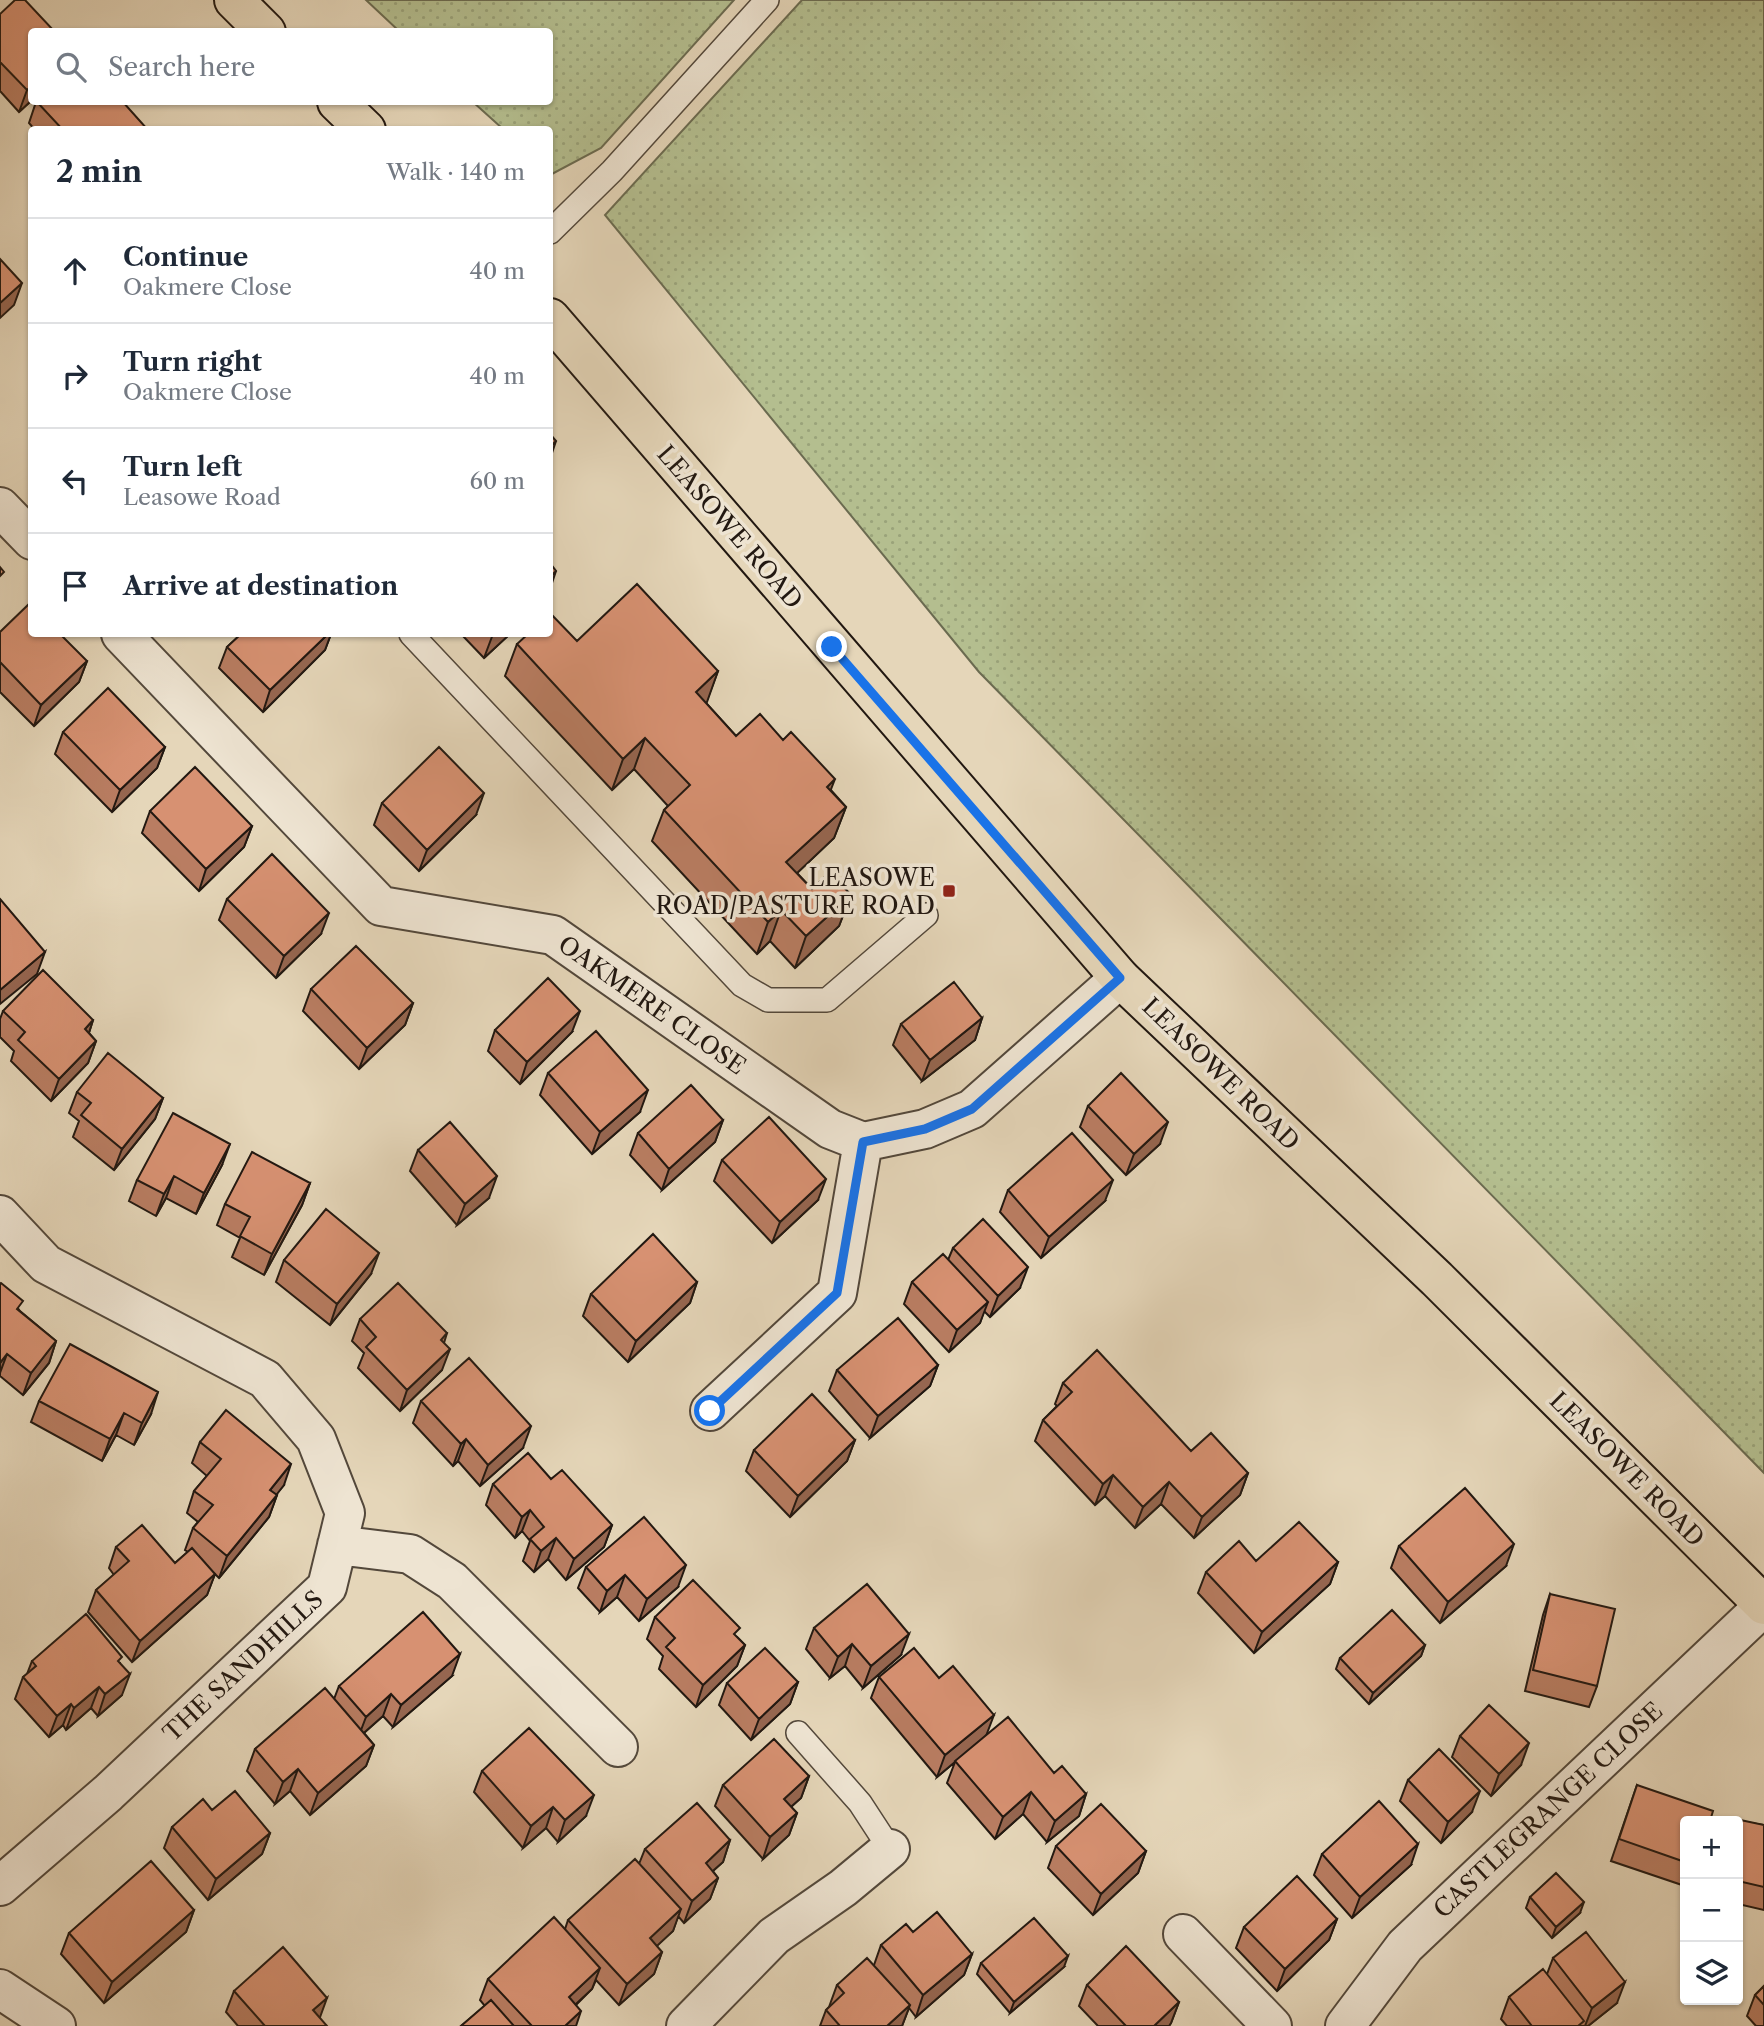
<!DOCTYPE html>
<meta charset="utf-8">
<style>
body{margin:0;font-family:"Libre Caslon Text",serif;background:#f6f6f7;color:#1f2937}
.controls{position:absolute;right:21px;bottom:21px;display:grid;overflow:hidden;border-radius:7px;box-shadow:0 2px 5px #0004}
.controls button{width:63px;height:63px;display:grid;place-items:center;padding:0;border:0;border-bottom:2px solid #e0e1e3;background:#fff;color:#1f2937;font:35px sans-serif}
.stop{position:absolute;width:21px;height:21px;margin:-16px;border:5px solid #1a73e8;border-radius:50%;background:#fff}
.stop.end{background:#1a73e8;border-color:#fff;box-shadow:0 2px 7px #0008}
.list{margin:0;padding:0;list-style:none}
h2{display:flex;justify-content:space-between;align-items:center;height:91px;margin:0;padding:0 28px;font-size:30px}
h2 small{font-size:23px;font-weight:400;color:#747a83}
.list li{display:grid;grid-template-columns:46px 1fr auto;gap:21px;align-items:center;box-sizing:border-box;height:105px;padding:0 28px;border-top:2px solid #e0e1e3}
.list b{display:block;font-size:26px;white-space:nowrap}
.list p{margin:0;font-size:23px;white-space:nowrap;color:#747a83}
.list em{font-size:23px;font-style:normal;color:#747a83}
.icon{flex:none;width:38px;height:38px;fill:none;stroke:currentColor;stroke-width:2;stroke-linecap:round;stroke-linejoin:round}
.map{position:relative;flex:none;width:1764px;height:2026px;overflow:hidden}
.search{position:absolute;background:#fff;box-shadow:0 2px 5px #0004;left:28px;top:28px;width:525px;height:77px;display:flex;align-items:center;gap:18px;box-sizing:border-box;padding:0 24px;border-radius:7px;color:#747a83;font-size:26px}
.panel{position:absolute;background:#fff;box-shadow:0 2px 5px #0004;left:28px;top:126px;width:525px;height:511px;border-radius:7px}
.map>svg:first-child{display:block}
.grass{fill:url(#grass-dots);stroke:#6b6b50;stroke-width:2}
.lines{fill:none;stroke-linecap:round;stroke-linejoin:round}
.lane-casing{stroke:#53483b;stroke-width:26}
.street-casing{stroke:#53483b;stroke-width:42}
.primary-casing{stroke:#221811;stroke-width:42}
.lane{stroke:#eee4d2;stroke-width:23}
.street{stroke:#eee4d2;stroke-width:38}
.primary{stroke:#e5d6b9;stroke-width:38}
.wall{fill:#b97d62;stroke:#221811;stroke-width:2}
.shaded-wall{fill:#966650;stroke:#221811;stroke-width:2}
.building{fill:#d79172;stroke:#221811;stroke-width:2}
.route{stroke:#1a73e8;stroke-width:9}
.poi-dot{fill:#8f2418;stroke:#eee4d2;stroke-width:2.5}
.labels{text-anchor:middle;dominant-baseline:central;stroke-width:7;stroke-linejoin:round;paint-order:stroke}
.street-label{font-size:24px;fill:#221811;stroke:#eee4d2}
.poi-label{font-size:24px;fill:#221811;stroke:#eee4d2;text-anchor:end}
</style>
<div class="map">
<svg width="1764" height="2026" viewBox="0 0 1764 2026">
<defs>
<pattern id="grass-dots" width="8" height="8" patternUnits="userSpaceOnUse" patternTransform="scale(1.75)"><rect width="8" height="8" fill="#b4be8f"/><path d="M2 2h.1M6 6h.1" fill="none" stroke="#9aa37a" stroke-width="1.8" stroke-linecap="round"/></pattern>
</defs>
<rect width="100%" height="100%" fill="#e5d6b9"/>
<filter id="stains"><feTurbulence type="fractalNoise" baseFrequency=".00286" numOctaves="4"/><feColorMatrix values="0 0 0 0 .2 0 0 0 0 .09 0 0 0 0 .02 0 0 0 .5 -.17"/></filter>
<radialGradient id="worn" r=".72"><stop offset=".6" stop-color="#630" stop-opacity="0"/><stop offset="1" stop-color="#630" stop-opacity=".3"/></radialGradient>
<path class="grass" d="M366 0H734L601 148 550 175V130L503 129 473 102H550V32L399 31Z
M802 0H1764V1473L979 672 605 215Z"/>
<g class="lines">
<defs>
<path id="lane" d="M550 232 612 171 767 0
M411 634 742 985 768 1000H827L926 915
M798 1733 860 1803 890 1849"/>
<path id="street" d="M0 507 32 540
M121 634 381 906 553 935 830 1129 863 1142 925 1129 972 1109 1120 978
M0 1215 46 1264 265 1379 316 1439 345 1513 327 1587 108 1793 0 1886
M710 1411 837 1293 863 1142
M337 1545 410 1554 452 1581 618 1747
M1183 1934 1272 2026
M0 1989 56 2026
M686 2026 774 1936 843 1888 890 1849
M1345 2026 1405 1946 1764 1606"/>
<path id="primary" d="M234 0 266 32
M337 102 366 130
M550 318 1120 978 1437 1279 1764 1605"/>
</defs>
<use href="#lane" class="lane-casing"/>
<use href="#street" class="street-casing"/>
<use href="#primary" class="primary-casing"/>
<use href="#lane" class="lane"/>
<use href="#street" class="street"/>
<use href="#primary" class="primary"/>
</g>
<path class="wall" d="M0 14 32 100 19 112 0 91Z
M36 102 148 130H35L29 123Z
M0 632 87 661 79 682 34 726 0 692Z
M241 634H331L325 650 263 712 219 668 227 647Z
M461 634H510L484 658Z
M577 641 718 671 706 703 736 736 831 790 846 807 834 838 797 873 812 889 851 895 839 926 795 968 770 941 757 954 652 841 664 810 668 806 634 769 612 790 505 676 517 644Z
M63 732 165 747 157 768 112 812 55 754Z
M382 803 476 815 419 871 374 825Z
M150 811 252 826 244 847 199 891 142 833Z
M227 899 321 934 276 978 219 920Z
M311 989 413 1003 405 1025 359 1069 303 1011Z
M3 1011 93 1020 89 1033 96 1041 88 1063 51 1101 11 1061 14 1051 0 1037V1019Z
M982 1018 975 1040 922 1081 893 1045 901 1024Z
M495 1030 572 1032 520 1084 488 1051Z
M548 1073 640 1112 592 1154 540 1095Z
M77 1092 163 1098 155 1119 114 1170 73 1137 79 1121 69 1113Z
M1088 1106 1160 1144 1126 1175 1080 1127Z
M723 1120 715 1142 662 1190 630 1155 638 1133Z
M418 1150 489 1198 457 1225 410 1171Z
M722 1160 818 1200 772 1243 714 1181Z
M222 1165 196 1214 166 1198 156 1216 129 1201 137 1180Z
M310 1183 302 1205 264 1275 232 1257 240 1238 217 1225 225 1204Z
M1008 1190 1105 1201 1041 1258 1000 1212Z
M953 1248 1020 1288 990 1317 984 1311 980 1323 949 1352 904 1304 912 1282 948 1260Z
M284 1260 371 1274 330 1325 276 1282Z
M697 1282 690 1303 628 1362 583 1316 591 1294Z
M0 1284 20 1311 56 1341 49 1363 23 1395 0 1376Z
M360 1319 447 1333 444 1343 442 1370 400 1411 358 1368 364 1353 352 1341Z
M938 1365 930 1386 870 1438 829 1391 837 1370Z
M1063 1383 1191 1451 1248 1473 1240 1495 1194 1538 1161 1504 1135 1528 1105 1496 1095 1505 1035 1441 1043 1420 1057 1406 1055 1404Z
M39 1401 151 1414 134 1445 116 1435 102 1461 31 1422Z
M421 1401 523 1448 480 1486 458 1461 453 1466 413 1423Z
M855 1440 847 1461 790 1517 746 1471 754 1450Z
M200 1442 284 1485 276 1494 277 1495 269 1517 219 1578 215 1574 207 1595 132 1662 88 1612 96 1590 114 1575 109 1568 116 1547 175 1563 188 1552 185 1550 193 1528 198 1522 187 1513 194 1491 207 1476 192 1463Z
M551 1479 612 1525 604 1547 566 1580 548 1559 534 1572 523 1561 530 1541 522 1531 515 1538 486 1505 493 1484Z
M1399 1546 1506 1566 1440 1623 1391 1568Z
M1256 1561 1338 1562 1330 1584 1254 1653 1198 1593 1206 1572Z
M586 1567 678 1587 639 1621 617 1597 600 1612 578 1588Z
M1550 1594 1597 1686 1589 1707 1525 1691 1543 1615Z
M655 1617 737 1637 745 1645 737 1666 696 1707 659 1669 663 1656 647 1639Z
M814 1628 901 1655 863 1688 845 1666 830 1678 806 1649Z
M1425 1645 1421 1656 1369 1704 1336 1669 1340 1658Z
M32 1661 120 1663 122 1695 98 1716 91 1708 66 1730 63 1725 49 1737 15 1699 23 1677 27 1674Z
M452 1676 393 1727 383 1716 364 1733 374 1745 366 1766 310 1815 290 1791 275 1804 247 1771 255 1749 334 1699 339 1686Z
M879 1677 1054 1773 1086 1794 1079 1816 1047 1842 1023 1814 995 1839 947 1783 955 1762 937 1777 871 1698Z
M798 1682 790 1704 751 1740 719 1705 727 1683Z
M1460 1736 1521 1765 1491 1796 1452 1757Z
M482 1771 586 1816 558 1842 546 1828 523 1848 474 1792Z
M809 1776 801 1798 791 1807 797 1813 789 1835 763 1859 715 1806 723 1785Z
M1408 1780 1472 1812 1441 1843 1400 1801Z
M1637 1785 1685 1821V1886L1611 1861Z
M212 1810 270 1833 262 1854 208 1900 164 1848 172 1827Z
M1738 1821 1764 1825V1910L1738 1904Z
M730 1840 723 1862 713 1871 718 1878 710 1899 684 1923 678 1916 673 1931 656 1946 662 1952 654 1974 619 2005 596 1980 592 1989 576 2005V2026H461L485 2006 480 2000 488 1979 565 1929 568 1920 639 1864 645 1849Z
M1056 1846 1146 1851 1138 1873 1093 1915 1048 1868Z
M1322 1854 1411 1865 1352 1918 1314 1875Z
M1530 1897 1580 1913 1552 1938 1526 1908Z
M194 1910 186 1932 104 2003 61 1954 69 1933Z
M1337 1919 1329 1940 1277 1991 1236 1948 1244 1927Z
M913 1932 972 1954 964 1975 916 2017 909 2008 902 2026H820L826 2010 829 2007 837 1985 874 1965 881 1945Z
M1553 1958 1617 2003 1588 2026H1507L1501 2019 1509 1997 1547 1974Z
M981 1963 1064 1967 1010 2013 977 1974Z
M1087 1985 1179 2002 1171 2023 1169 2026H1098L1079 2006Z
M1764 1986V2026H1756L1747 2016 1755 1995Z
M234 1991 327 2026H238L226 2012Z"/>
<path class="shaded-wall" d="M32 86V100L19 112 27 90Z
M22 283 14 305 0 318V303Z
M556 441 550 459V447Z
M556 571 550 589V577Z
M328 634H331L325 650 263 712 270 690Z
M493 634H510L484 658Z
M87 661 79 682 34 726 41 705Z
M718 671 707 702 684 724 696 692Z
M645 738 634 769 612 790 623 759Z
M165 747 157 768 112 812 120 790Z
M835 779 823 810 827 787Z
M484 793 476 815 419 871 427 850Z
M846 807 834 838 775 894 786 862Z
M252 826 244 847 199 891 206 869Z
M851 895 839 926 795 968 806 936Z
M781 910 770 941 757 954 768 922Z
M329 913 321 934 276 978 284 956Z
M45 952 37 974 0 1004V990Z
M413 1003 405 1025 359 1069 367 1048Z
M580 1011 572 1032 520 1084 527 1062Z
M982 1018 975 1040 922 1081 930 1060Z
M93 1020 86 1042 85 1029Z
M96 1041 88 1063 51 1101 59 1079Z
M648 1090 640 1112 592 1154 600 1132Z
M163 1098 155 1119 114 1170 122 1149Z
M723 1120 715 1142 662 1190 669 1169Z
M1168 1122 1160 1144 1126 1175 1134 1154Z
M230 1144 222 1165 196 1214 204 1193Z
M174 1176 166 1198 156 1216 164 1194Z
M497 1176 489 1198 457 1225 465 1204Z
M826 1179 818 1200 772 1243 780 1222Z
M1113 1180 1105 1201 1041 1258 1049 1237Z
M310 1183 302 1205 264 1275 272 1254Z
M379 1253 371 1274 330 1325 337 1304Z
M1028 1267 1020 1288 990 1317 998 1296Z
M697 1282 690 1303 628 1362 636 1341Z
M988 1302 980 1323 949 1352 957 1330Z
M56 1341 49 1363 23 1395 31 1373Z
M450 1349 442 1370 400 1411 407 1390Z
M7 1354 0 1373V1363Z
M938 1365 930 1386 870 1438 878 1416Z
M158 1392 151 1414 134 1445 142 1423Z
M124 1413 116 1435 102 1461 110 1439Z
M531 1426 523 1448 480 1486 488 1465Z
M466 1439 458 1461 453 1466 461 1444Z
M855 1440 847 1461 790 1517 798 1496Z
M291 1464 284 1485 263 1512 270 1490Z
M1248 1473 1240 1495 1194 1538 1202 1517Z
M1113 1475 1105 1496 1095 1505 1103 1484Z
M1169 1482 1161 1504 1135 1528 1143 1507Z
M277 1495 269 1517 219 1578 227 1556Z
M530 1510 522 1531 515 1538 522 1517Z
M612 1525 604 1547 566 1580 574 1559Z
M556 1538 548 1559 534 1572 541 1551Z
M1514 1544 1506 1566 1440 1623 1448 1602Z
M1338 1562 1330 1584 1254 1653 1262 1632Z
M686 1565 678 1587 639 1621 647 1599Z
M215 1574 207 1595 132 1662 140 1641Z
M625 1575 617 1597 600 1612 607 1591Z
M909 1634 901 1655 863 1688 871 1666Z
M852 1644 845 1666 830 1678 838 1657Z
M745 1645 737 1666 696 1707 703 1685Z
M1425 1645 1421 1656 1369 1704 1373 1693Z
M460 1654 452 1676 393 1727 401 1705Z
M130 1674 122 1695 98 1716 105 1694Z
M798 1682 790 1704 751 1740 759 1719Z
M99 1687 91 1708 66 1730 74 1708Z
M391 1694 383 1716 358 1738 366 1717Z
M71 1704 63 1725 49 1737 57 1716Z
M994 1715 986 1736 937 1777 945 1755Z
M1529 1743 1521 1765 1491 1796 1499 1774Z
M374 1745 366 1766 310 1815 318 1793Z
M298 1769 290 1791 275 1804 283 1782Z
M809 1776 801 1798 776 1820 784 1799Z
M1480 1791 1472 1812 1441 1843 1448 1822Z
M1031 1792 1023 1814 995 1839 1003 1817Z
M1086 1794 1079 1816 1047 1842 1055 1821Z
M594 1795 586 1816 558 1842 565 1820Z
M553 1807 546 1828 523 1848 531 1826Z
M797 1813 789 1835 763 1859 770 1837Z
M270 1833 262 1854 208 1900 216 1879Z
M730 1840 723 1862 698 1884 706 1863Z
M1418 1844 1411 1865 1352 1918 1360 1897Z
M1146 1851 1138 1873 1093 1915 1101 1894Z
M718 1878 710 1899 684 1923 692 1901Z
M1584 1902 1580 1913 1552 1938 1556 1927Z
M681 1909 673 1931 642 1960 650 1938Z
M194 1910 186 1932 104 2003 112 1982Z
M1337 1919 1329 1940 1277 1991 1285 1969Z
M662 1952 654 1974 619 2005 627 1984Z
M972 1954 964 1975 916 2017 923 1995Z
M1068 1956 1064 1967 1010 2013 1014 2002Z
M600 1968 592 1989 561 2018 569 1997Z
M1625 1982 1617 2003 1588 2026H1585L1592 2008Z
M327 1998 319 2020 313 2010Z
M1179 2002 1171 2023 1169 2026H1154Z
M910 2005 902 2026H887Z
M581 2011 576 2026H565Z"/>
<path class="building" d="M15 0H25L55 32H32V86L27 90 0 62V14Z
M37 102H123L148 130H63Z
M0 259 22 283 0 303Z
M550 434 556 441 550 447Z
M550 563 556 571 550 577Z
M0 567 4 572 0 576Z
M637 584 718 671 696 692 736 736 760 714 783 740 791 732 835 779 827 787 846 807 786 862 812 889 830 872 851 895 806 936 781 910 768 922 664 810 690 785 645 738 623 759 517 644 528 634H550V613L577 641Z
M30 603 32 605V634H60L87 661 41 705 0 662V632Z
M241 634H328L270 690 227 647Z
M108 688 165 747 120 790 63 732Z
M439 747 484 793 427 850 382 803Z
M195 767 252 826 206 869 150 811Z
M272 854 329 913 284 956 227 899Z
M0 899 45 952 0 990Z
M356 946 413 1003 367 1048 311 989Z
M43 970 93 1020 85 1029 96 1041 59 1079 18 1040 25 1032 3 1011Z
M548 978 580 1011 527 1062 495 1030Z
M954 982 982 1018 930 1060 901 1024Z
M596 1031 648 1090 600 1132 548 1073Z
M108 1053 163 1098 122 1149 81 1115 91 1103 77 1092Z
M1121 1073 1168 1122 1134 1154 1088 1106Z
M691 1085 723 1120 669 1169 638 1133Z
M173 1113 230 1144 204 1193 174 1176 164 1194 137 1180Z
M769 1117 826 1179 780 1222 722 1160Z
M450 1122 497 1176 465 1204 418 1150Z
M1072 1133 1113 1180 1049 1237 1008 1190Z
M252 1152 310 1183 272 1254 240 1236 250 1217 225 1204Z
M326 1209 379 1253 337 1304 284 1260Z
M983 1219 1028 1267 998 1296 953 1248Z
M653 1234 697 1282 636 1341 591 1294Z
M943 1254 988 1302 957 1330 912 1282Z
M1 1283 23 1301 17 1309 56 1341 31 1373 7 1354 0 1363V1284Z
M398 1283 447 1333 441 1340 450 1349 407 1390 366 1347 376 1337 360 1319Z
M898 1318 938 1365 878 1416 837 1370Z
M70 1344 158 1392 142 1423 124 1413 110 1439 39 1401Z
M1097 1350 1191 1451 1211 1433 1248 1473 1202 1517 1169 1482 1143 1507 1113 1475 1103 1484 1043 1420 1072 1392 1063 1383Z
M469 1358 531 1426 488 1465 466 1439 461 1444 421 1401Z
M812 1394 855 1440 798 1496 754 1450Z
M226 1410 291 1464 270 1490 277 1495 227 1556 193 1528 213 1505 194 1491 221 1459 200 1442Z
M528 1453 551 1479 562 1470 612 1525 574 1559 556 1538 541 1551 530 1539 544 1527 530 1510 522 1517 493 1484Z
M1465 1488 1514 1544 1448 1602 1399 1546Z
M644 1517 686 1565 647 1599 625 1575 607 1591 586 1567Z
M1299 1522 1338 1562 1262 1632 1206 1572 1239 1541 1256 1561Z
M142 1525 175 1563 192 1548 215 1574 140 1641 96 1590 129 1561 116 1547Z
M693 1580 740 1628 734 1634 745 1645 703 1685 666 1647 675 1638 655 1617Z
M867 1584 909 1634 871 1666 852 1644 838 1657 814 1628Z
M1550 1594 1615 1609 1597 1686 1533 1670Z
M1392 1610 1425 1645 1373 1693 1340 1658Z
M423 1612 460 1654 401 1705 391 1694 366 1717 339 1686Z
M86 1614 122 1657 118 1661 130 1674 105 1694 99 1687 74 1708 71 1704 57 1716 23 1677 36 1666 32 1661Z
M765 1648 798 1682 759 1719 727 1683Z
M914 1648 939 1678 953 1666 994 1715 945 1755 879 1677Z
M325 1688 374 1745 318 1793 298 1769 283 1782 255 1749Z
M1489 1705 1529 1743 1499 1774 1460 1736Z
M1008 1717 1054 1773 1062 1766 1086 1794 1055 1821 1031 1792 1003 1817 955 1761Z
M529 1728 594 1795 565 1820 553 1807 531 1826 482 1771Z
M774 1739 809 1776 784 1799 797 1813 770 1837 723 1785Z
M1439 1749 1480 1791 1448 1822 1408 1780Z
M1637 1785 1713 1811 1710 1821H1685V1862L1619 1839Z
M235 1791 270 1833 216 1879 172 1827 203 1799 212 1810Z
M1379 1801 1418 1844 1360 1897 1322 1854Z
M697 1803 730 1840 706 1863 718 1878 692 1901 645 1849Z
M1101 1804 1146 1851 1101 1894 1056 1846Z
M1731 1818 1764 1825V1887L1738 1881V1821H1730Z
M635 1859 681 1909 650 1938 662 1952 627 1984 568 1920Z
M151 1861 194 1910 112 1982 69 1933Z
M1556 1873 1584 1902 1556 1927 1530 1897Z
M1297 1876 1337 1919 1285 1969 1244 1927Z
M937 1912 972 1954 923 1995 881 1945 906 1924 913 1932Z
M554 1917 600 1968 569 1997 581 2011 565 2026H532L488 1979Z
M1034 1918 1068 1956 1014 2002 981 1963Z
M1586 1932 1625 1982 1592 2008 1553 1958Z
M1126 1946 1179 2002 1154 2026H1126L1087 1985Z
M283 1947 327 1998 313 2010 327 2026H265L234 1991Z
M867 1958 910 2005 887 2026H840L826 2010 844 1993 837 1985Z
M1543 1969 1584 2021 1578 2026H1532L1509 1997Z
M1764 1986V2005L1755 1995Z
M491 2000 514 2026H461Z"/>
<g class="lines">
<path class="route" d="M710 1411 837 1293 863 1142 925 1129 972 1109 1120 978 832 647"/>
</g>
<rect class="poi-dot" x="942" y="884" width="14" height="14" rx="3.5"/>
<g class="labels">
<g class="street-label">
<text transform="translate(730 527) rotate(49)">LEASOWE ROAD</text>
<text transform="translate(652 1005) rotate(35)">OAKMERE CLOSE</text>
<text transform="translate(1221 1074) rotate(44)">LEASOWE ROAD</text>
<text transform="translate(1627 1469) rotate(45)">LEASOWE ROAD</text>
<text transform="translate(243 1666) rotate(-43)">THE SANDHILLS</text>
<text transform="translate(1548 1810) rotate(-43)">CASTLEGRANGE CLOSE</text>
</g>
<g class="poi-label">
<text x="935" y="877">LEASOWE<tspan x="935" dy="28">ROAD/PASTURE ROAD</tspan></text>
</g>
</g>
<rect width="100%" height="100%" filter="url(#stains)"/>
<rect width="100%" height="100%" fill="url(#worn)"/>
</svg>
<div class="controls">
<button>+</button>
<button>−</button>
<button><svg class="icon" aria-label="layers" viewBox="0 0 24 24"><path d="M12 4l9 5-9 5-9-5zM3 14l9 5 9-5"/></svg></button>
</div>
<div class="stop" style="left:710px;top:1411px"></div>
<div class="stop end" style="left:832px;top:647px"></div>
<div class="search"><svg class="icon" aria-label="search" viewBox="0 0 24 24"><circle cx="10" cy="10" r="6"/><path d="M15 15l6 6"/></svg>Search here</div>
<section class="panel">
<h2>2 min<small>Walk · 140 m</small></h2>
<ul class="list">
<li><svg class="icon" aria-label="ahead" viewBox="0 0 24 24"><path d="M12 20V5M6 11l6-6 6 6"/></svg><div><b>Continue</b><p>Oakmere Close</p></div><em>40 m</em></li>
<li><svg class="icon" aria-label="right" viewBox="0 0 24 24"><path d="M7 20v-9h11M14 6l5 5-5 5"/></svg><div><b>Turn right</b><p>Oakmere Close</p></div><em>40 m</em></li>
<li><svg class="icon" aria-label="left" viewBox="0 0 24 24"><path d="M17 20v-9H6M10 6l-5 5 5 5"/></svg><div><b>Turn left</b><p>Leasowe Road</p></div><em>60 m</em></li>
<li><svg class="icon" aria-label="arrive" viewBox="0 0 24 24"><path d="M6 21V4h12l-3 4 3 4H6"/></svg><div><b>Arrive at destination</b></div></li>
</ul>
</section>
</div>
